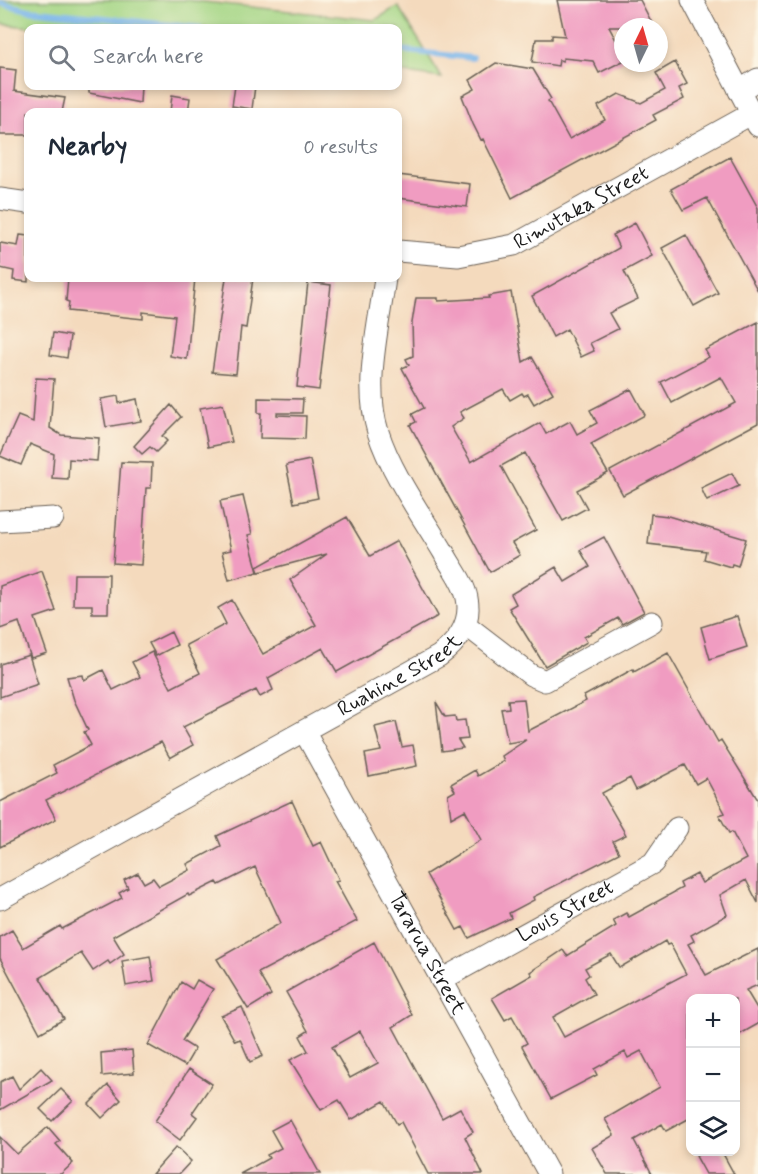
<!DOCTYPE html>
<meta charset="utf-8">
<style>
body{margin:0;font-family:Mynerve,sans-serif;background:#f6f6f7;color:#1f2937}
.controls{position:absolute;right:18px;bottom:18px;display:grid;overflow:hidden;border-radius:12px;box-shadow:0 3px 9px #0003}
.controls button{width:54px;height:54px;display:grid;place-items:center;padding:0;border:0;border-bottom:2px solid #e0e1e3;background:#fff;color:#1f2937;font:30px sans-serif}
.compass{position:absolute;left:614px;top:18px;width:54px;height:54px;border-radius:50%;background:#fff;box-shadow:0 3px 9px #0003;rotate:5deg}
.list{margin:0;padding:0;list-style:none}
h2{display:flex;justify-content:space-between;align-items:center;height:78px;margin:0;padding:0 24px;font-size:26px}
h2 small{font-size:20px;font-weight:400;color:#747a83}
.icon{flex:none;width:33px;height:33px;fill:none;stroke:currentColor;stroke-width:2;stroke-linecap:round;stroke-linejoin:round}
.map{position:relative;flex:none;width:758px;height:1174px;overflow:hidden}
.search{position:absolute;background:#fff;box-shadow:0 3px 9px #0003;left:24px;top:24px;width:378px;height:66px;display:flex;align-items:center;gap:15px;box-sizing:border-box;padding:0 21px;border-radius:12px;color:#747a83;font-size:22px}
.panel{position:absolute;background:#fff;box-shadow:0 3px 9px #0003;left:24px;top:108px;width:378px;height:174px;border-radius:12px}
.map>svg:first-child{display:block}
.green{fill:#a4d685;stroke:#607950;stroke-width:1.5}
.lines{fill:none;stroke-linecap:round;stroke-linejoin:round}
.stream{stroke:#78b5eb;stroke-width:6}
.building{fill:#f09cc1;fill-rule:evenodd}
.minor-casing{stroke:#685e54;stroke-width:23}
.minor{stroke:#fff;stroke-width:21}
.labels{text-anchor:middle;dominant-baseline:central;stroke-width:4.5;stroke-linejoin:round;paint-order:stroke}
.street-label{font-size:21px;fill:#1c1c1c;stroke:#fcf5e5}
</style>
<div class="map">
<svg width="758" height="1174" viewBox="0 0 758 1174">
<rect width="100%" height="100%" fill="#fcf5e5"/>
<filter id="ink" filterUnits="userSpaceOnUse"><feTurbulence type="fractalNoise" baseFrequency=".0167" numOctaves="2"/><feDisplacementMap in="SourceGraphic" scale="12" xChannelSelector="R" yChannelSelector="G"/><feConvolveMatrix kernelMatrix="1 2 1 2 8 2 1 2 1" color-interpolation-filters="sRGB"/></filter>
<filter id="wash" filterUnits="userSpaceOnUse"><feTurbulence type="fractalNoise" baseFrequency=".008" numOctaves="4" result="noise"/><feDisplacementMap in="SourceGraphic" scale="24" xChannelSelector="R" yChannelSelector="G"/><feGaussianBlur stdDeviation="1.35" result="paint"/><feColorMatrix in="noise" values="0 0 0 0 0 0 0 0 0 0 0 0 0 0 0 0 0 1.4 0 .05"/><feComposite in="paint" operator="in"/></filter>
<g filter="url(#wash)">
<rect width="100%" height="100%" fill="#f4dabd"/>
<path class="green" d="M0 0H186L375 20 398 6 442 78 398 72V28H40L0 24Z"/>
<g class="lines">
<path class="stream" d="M0 3 29 10 199 28
M398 50 472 58"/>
</g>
<g id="blocks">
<path class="building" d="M557 0H640L654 27H609L623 53V61L599 73 593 61 563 58V61L559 60 558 66 532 62 536 39H552V35L565 36Z
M675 62 687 84 679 88 684 99 653 115 656 120 512 198 483 139 481 140 473 124 462 96 475 89 470 80 496 63 533 69 551 99 548 101 569 139 605 120 598 106 619 94 641 103 665 90 656 73Z
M0 68 16 70 14 91 65 98 62 112H28V135H0Z
M89 86H141L140 103 89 93Z
M235 86H255L252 109 232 106Z
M172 95 190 98 188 112H170Z
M730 157 758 208V291L707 198 683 210 671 189Z
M398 175 470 184 467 207 398 198Z
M635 223 652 256 624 271 638 299 609 313 618 329 590 343 594 351 581 357 567 329 553 337 532 296 619 248 613 235Z
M20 235 28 236V282L13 280 14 271 0 268V243L18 246Z
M686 235 718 293 694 306 662 248Z
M68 278H195L187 359 170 356 175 316 143 312V319L68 311 69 302 66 301Z
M226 278H253L246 328 241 327 236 374 212 372Z
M308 282 331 285 319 390 297 387Z
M511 292 523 362 532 357 553 393 534 404 528 394 524 396 522 393 510 400 503 389 460 412 464 418 451 427 471 462 540 423 546 434 570 421 577 434 597 423 590 410 631 389 645 415 591 444 608 473 577 490 587 508 563 521 525 453 501 466 536 530 512 543 520 555 490 572 410 425 416 422 412 414 424 408 402 368 409 365 406 359 413 356 412 323 416 298H438V301L489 298 488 296Z
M758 322V423L623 495 610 471 736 403 721 377 672 403 661 382 709 357 705 350Z
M53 333 70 336 67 358 50 355Z
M36 378 54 379 50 428 61 435 99 438 97 461 69 459 68 479 52 478 54 454 30 444 21 465 0 456 18 416 33 422Z
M118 396 119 403 137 399 141 421 106 427 101 399Z
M258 398 303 399 302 413H277V415L306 416 305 439 260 438 261 413H258Z
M223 404 232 442 208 447 200 408Z
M171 405 181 417 162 436 167 441 156 452 150 447 142 454 134 446Z
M310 460 318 498 294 503 286 465Z
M121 462 152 463 151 488H146L141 565 113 563Z
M732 473 739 486 707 501 701 488Z
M243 496 252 534 248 535 258 572 229 580 222 552 231 550 220 501Z
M651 514 668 516 746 539 738 566 732 564 731 567 704 559 706 551 648 544Z
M347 517 370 556 397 541 438 616 337 672 323 648 268 678 273 690 260 697 256 690 183 727 193 745 170 758 161 742 46 800 56 819 0 847V802L57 773 53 765 91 745 84 732 88 730 74 700 67 677 83 675 84 680 103 670 113 690 140 677 132 662 152 652 171 688 200 673 186 645 226 624 218 608 232 600 263 654 316 625 290 580 327 554 259 572 257 567Z
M604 537 644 612 622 624 618 618 584 637 587 642 545 666 509 608 516 604 511 594 556 567 565 582 590 567 580 550Z
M42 571 56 611 35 618 47 653 31 658 19 622 0 629V586Z
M74 574H109L108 613H92V605H73Z
M737 616 747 647 710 659 701 627Z
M171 632 177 645 156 656 149 643Z
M668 653 718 742 721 740 758 800V903L746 880 720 895 727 915 691 935 694 941 688 944 706 975 758 949V985L746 990 758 1010V1024L735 1037V999H690V1118L666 1131 662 1124 634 1140 652 1174H607L592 1148 614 1135 605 1119 660 1087 641 1051 628 1058 625 1052 594 1069 597 1075 551 1099 522 1046 527 1043 512 1016 505 1020 492 998 532 975 530 972 563 950 567 956 616 926 613 920 626 913 629 917 682 888 680 883 697 874 702 883 746 859 732 832 729 833 719 815 725 813 706 778 696 784 685 765 636 790 630 778 602 793 626 835 613 841 619 853 533 897 534 900 509 913 511 918 469 938 463 927 457 930 426 874 481 840 465 810 451 818 448 795 455 791 451 784 475 770 478 776 504 761 502 756 526 740 508 743 501 709 509 708 508 700 524 699 528 731 586 701 584 696 617 678 633 669 634 672ZM665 941 667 945 670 944 686 974 564 1037 553 1017 594 994 585 978 589 975 585 968 611 954 619 967H621Z
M29 655 38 684 0 697V664Z
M436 702 445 717 455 716 456 721 465 720 468 739 458 740 463 748 442 751Z
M396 722 402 747 413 745 417 766 369 776 365 754 381 751 375 727Z
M292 801 313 846 321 842 339 880 335 881 357 921 258 973 271 995 248 1009 217 959 281 923 255 867 219 885 217 882 189 896 188 894 113 936 124 954 110 964 108 961 93 971 81 953 40 978 64 1019 40 1033 0 958V937L12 930 23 948 60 926 62 929 122 898 119 893 128 888 124 880 138 873 144 883 153 878 159 886 190 870 187 864 221 846 217 836Z
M374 942 412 1015 393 1027 442 1118 460 1108 473 1132 465 1137 483 1174H428L401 1122 397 1124 384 1101 351 1120 339 1100 321 1110 290 1060 308 1051 300 1036 308 1031 286 992ZM360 1031 378 1063 350 1078 332 1047Z
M150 956 154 981 126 986 122 961Z
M197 980 213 989 182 1041 195 1049 185 1066 148 1045 181 982 192 989Z
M242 1007 263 1056 250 1062 240 1039 235 1041 221 1016Z
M132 1050 134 1073 102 1076 101 1053Z
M41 1068 52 1080 0 1110V1082L12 1076 19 1089Z
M189 1069 212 1084 192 1113 197 1117 180 1140 155 1121Z
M108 1085 121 1100 102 1118 89 1104Z
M61 1089 73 1101 52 1121 40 1109Z
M290 1120 320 1174H240L269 1158 267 1155 281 1148 271 1130Z
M48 1127 60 1141 56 1144 73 1163 61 1174H0V1137L17 1154Z
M176 1147 191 1161 179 1174H152Z
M703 1152H722L734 1174H706L696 1156Z"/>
</g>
</g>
<g filter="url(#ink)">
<use href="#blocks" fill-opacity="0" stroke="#685e54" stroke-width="1.5"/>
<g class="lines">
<defs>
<g id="minor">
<path d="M692 0 758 126"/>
<path d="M739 91 758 79"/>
<path d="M0 199 28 203"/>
<path id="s1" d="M398 251 458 256 514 245 751 114"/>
<path d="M0 521 53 518"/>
<path d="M466 625 531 675 545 681 652 622"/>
<path id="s2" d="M304 731 549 1174"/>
<path id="s3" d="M0 899 439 656C458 642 472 623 467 598 464 582 451 567 444 553 422 516 391 473 378 432 363 383 379 327 385 278"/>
<path id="s4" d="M441 980 653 863 677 828"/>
</g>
</defs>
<use href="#minor" class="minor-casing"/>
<use href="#minor" class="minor"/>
</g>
</g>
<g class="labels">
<g class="street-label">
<text stroke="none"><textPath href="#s1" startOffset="194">Rimutaka Street</textPath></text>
<text stroke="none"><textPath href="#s3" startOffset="458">Ruahine Street</textPath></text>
<text stroke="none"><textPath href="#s4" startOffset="142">Louis Street</textPath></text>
<text stroke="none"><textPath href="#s2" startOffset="254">Tararua Street</textPath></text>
</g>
</g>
</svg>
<div class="controls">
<button>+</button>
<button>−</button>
<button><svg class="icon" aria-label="layers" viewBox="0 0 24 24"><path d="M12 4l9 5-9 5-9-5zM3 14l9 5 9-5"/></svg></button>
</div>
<svg class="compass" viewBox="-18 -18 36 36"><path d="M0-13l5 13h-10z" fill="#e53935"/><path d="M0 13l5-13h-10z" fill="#747a83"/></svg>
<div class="search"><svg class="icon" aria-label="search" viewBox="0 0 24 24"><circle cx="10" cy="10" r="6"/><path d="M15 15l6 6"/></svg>Search here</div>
<section class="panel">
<h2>Nearby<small>0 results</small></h2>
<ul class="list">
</ul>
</section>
</div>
